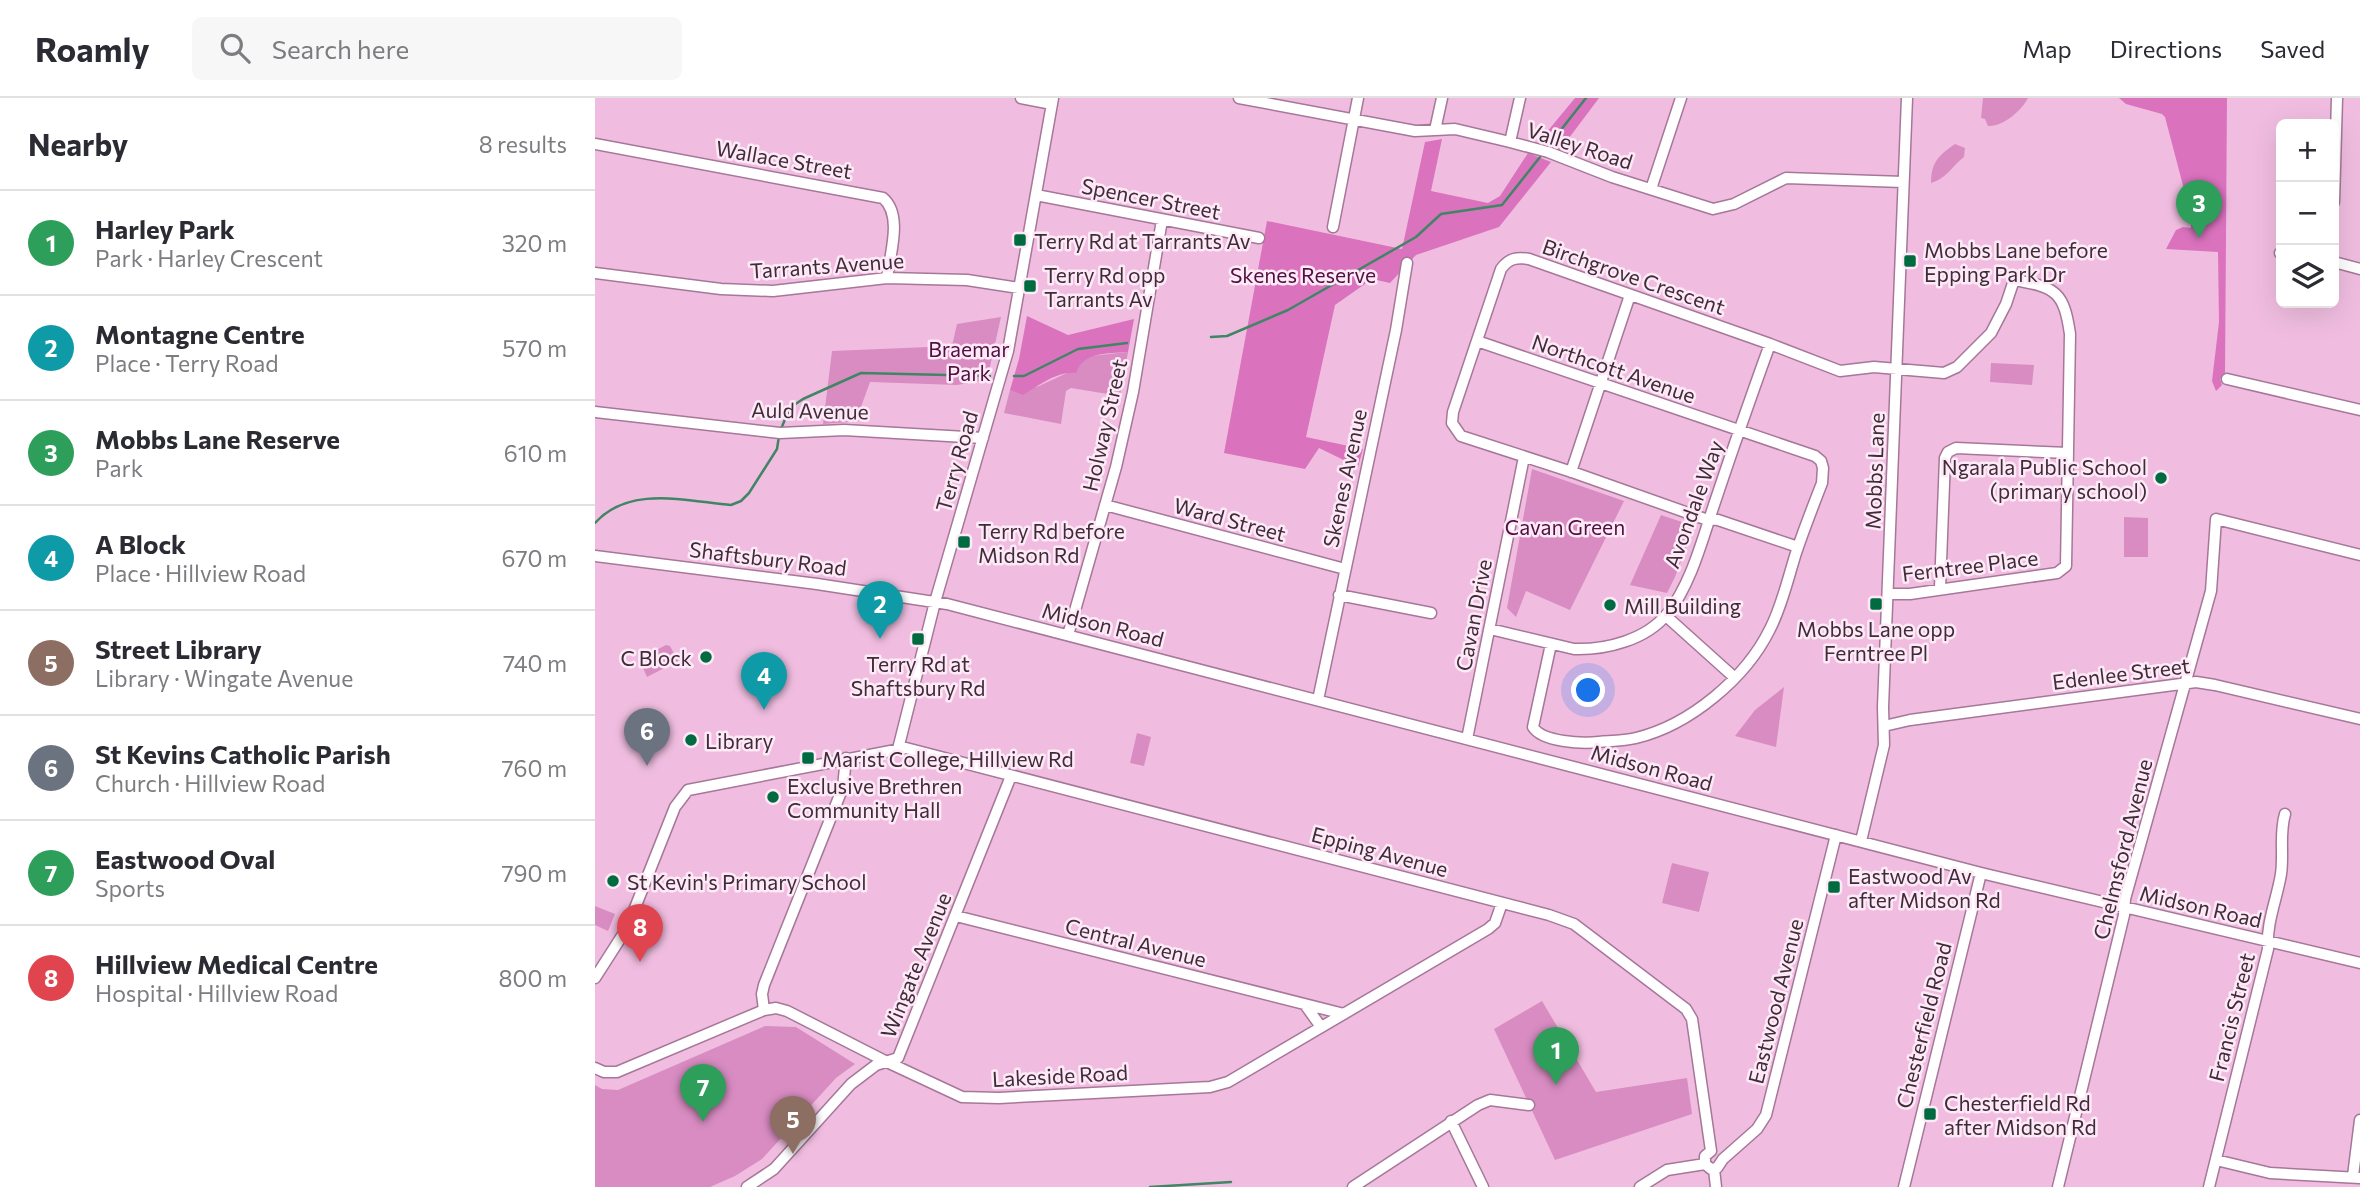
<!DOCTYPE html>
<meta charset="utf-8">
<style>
body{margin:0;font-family:Commissioner,sans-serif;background:#f7f7f7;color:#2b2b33}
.controls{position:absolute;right:21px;top:21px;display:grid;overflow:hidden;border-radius:10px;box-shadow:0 7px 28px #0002}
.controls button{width:63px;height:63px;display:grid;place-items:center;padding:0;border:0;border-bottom:2px solid #e1e1e2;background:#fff;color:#2b2b33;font:35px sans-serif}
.you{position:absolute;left:994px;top:593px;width:24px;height:24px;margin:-18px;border:5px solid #fff;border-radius:50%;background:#1a73e8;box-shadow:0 0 0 10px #1a73e833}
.badge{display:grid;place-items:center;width:46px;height:46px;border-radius:50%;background:#006b41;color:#fff;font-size:23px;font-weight:700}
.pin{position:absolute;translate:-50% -58px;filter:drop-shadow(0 2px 4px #0008)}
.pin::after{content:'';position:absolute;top:37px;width:24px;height:21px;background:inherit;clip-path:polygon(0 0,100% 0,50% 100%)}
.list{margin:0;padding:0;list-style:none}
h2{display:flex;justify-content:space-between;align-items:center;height:91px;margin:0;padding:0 28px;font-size:30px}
h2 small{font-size:23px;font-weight:400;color:#7c7c81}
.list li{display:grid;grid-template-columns:46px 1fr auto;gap:21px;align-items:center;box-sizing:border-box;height:105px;padding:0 28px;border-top:2px solid #e1e1e2}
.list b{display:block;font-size:26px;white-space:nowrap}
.list p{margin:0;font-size:23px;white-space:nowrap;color:#7c7c81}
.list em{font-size:23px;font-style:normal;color:#7c7c81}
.icon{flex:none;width:38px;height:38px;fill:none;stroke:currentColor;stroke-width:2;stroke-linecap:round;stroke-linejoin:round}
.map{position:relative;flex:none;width:1765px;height:1089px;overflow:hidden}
header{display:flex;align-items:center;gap:42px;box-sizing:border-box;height:98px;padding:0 35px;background:#fff;border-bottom:2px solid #e1e1e2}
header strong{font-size:33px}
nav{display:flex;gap:38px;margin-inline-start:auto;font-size:24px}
.search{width:490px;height:63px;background:#f7f7f7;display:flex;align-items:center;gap:18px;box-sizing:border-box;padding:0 24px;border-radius:10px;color:#7c7c81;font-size:26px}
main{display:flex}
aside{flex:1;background:#fff}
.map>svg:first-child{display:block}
.green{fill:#d98cc2}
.forest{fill:#da72be}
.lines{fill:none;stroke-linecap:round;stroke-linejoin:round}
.stream{stroke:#408564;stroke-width:2.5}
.minor-casing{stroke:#a67798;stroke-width:13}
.minor{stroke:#fff;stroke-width:10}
.poi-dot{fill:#006b41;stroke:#fee9f7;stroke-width:2.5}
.labels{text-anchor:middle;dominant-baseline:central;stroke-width:5;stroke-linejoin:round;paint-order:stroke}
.street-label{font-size:21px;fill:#3f2b39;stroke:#fee9f7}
.poi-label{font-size:21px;fill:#3f2b39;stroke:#fee9f7;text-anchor:start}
.park-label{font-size:21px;fill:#511043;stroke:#fee9f7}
</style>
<header>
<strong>Roamly</strong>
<div class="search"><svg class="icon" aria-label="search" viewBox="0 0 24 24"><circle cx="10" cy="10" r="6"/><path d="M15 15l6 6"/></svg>Search here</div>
<nav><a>Map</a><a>Directions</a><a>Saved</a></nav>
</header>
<main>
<aside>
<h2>Nearby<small>8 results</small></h2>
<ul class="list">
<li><span class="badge" style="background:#2e9e5b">1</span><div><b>Harley Park</b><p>Park · Harley Crescent</p></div><em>320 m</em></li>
<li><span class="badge" style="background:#0f9aa8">2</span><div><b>Montagne Centre</b><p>Place · Terry Road</p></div><em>570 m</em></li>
<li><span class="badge" style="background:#2e9e5b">3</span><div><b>Mobbs Lane Reserve</b><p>Park</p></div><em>610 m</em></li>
<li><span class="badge" style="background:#0f9aa8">4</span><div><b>A Block</b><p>Place · Hillview Road</p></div><em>670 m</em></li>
<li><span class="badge" style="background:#8d6e63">5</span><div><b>Street Library</b><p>Library · Wingate Avenue</p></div><em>740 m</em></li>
<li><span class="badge" style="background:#6b7280">6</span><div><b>St Kevins Catholic Parish</b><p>Church · Hillview Road</p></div><em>760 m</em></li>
<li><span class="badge" style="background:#2e9e5b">7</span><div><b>Eastwood Oval</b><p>Sports</p></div><em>790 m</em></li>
<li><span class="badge" style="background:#e0444e">8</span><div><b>Hillview Medical Centre</b><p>Hospital · Hillview Road</p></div><em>800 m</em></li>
</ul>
</aside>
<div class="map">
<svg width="1765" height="1089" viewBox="0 0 1765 1089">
<rect width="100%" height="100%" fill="#f0bde0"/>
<path class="green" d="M1388 0H1433C1427 12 1408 29 1393 28L1390 21 1386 20Z
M1360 46 1370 50 1369 59C1357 68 1351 81 1336 85 1336 64 1344 57 1360 46Z
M406 219 392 282 362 287 275 284 266 309 268 323 228 326 237 253 357 248 362 226Z
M533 254 525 298 476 290 471 293 466 326 409 315 415 292 422 294 444 288 474 274 495 258Z
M1396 265 1439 267 1437 287 1395 284Z
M937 371 1029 403 975 512 931 493 921 519 912 510Z
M1066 417 1096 427 1098 431 1080 479 1072 495 1035 487Z
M1529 419 1553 420V459H1529Z
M71 547 75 548 83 563 52 579 45 563 46 560Z
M1189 589 1181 649 1140 638 1160 612Z
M542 635 556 639 549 668 535 665Z
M1077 765 1114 774 1104 814 1067 805Z
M0 808 20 816 13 833 0 827Z
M947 903 1001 994 1092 980 1097 1016 960 1062 899 931Z
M170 928 201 929 260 966 241 980 167 1061 140 1078 115 1089H0V987L7 991 23 992Z"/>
<path class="forest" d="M980 0H1004L965 52 942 46Z
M1524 0H1632L1630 276 1625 281 1627 287 1621 293 1617 283 1624 224 1623 154 1571 151 1581 132 1588 129 1596 130V118L1570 19 1567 16 1531 6Z
M847 41 836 93 893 105 905 98 933 55 956 64 904 129 821 157 795 185 777 181 740 207 711 339 768 351 763 369 724 350 710 371 629 355 672 123 807 151 830 44Z
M432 218 473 237 539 221 533 254C512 256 489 253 481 275 462 273 443 288 428 297L415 292 424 261Z"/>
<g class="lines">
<path class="stream" d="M954 47 991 0
M616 239 632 238 693 212 821 139 846 116 907 107 945 59
M419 278H429L483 251 532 245
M186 331 191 319 199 307 208 301 266 275 395 278
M0 425C34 387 91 403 136 407L146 403 154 395 182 351 184 338
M555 1089 636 1084"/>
<defs>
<path id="minor" d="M426 0 457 6
M644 0 820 33 860 31 915 44 953 54 1017 79 1118 111 1139 106 1191 80 1308 84
M840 32 847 0
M915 44 925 0
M0 46 288 100C308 117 295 156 292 180
M1056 91 1086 0
M441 97 664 140
M1739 104 1742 0
M738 129 763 0
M1685 155H1686
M1739 164 1765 171
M0 175 126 191 178 193 292 180 372 182 424 190
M882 243 1220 358 1226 363 1228 370 1227 385C1218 408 1209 431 1201 455 1193 480 1187 508 1175 531 1151 580 1095 627 1041 640 1029 643 1016 643 1004 644 987 646 947 644 938 629L956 546
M1632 281 1765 312
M0 314 185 335 249 332 388 340
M976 374 1035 197
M510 407 750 471
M1203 449 1123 422 1110 421 980 375 866 338 857 325 858 314 906 171C914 160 922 159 934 161L1175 246 1245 273 1279 269 1349 275 1362 269 1396 235 1411 206 1419 182C1461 189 1469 194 1475 236L1471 468 1462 475 1315 496H1294
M0 458 222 486 352 506 1386 775 1765 865
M1345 490 1350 360 1353 354 1361 350 1473 355
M744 497 836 515
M1071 518 1140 580
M895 531 979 551C1011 552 1051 542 1072 516 1097 486 1109 435 1122 398 1139 347 1157 296 1175 246
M473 537 521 369 538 294 567 122
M723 602 801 232 812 165
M1289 628 1315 622 1601 584 1620 587 1765 621
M872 641 929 359
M303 651 340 504 413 253 458 0
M1266 743 1289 647 1288 609 1312 0
M361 818 749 916
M0 880 32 830 80 709 93 692 311 650 954 817 979 826 1091 911 1097 921 1116 1053
M711 908 726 929
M169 912 167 896 169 887 248 689 251 660
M0 970 9 974H22L169 912 181 910 192 913 292 964 367 999 404 1000 615 989 633 984 893 831 900 825 907 805
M856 1023 888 1089
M1116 1053 1110 1058V1066L1116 1071 1122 1070 1128 1061 1162 1031 1171 1017 1241 737
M1621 1062 1675 1075 1765 1080
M1119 1071 1121 1089
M1758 1078 1765 1022
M152 1089 179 1071 256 986 281 967 303 960 416 678
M758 1089 883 1007 895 1002 934 1007
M1045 1089 1072 1072 1110 1066
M1309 1089 1386 775
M1463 1089 1529 817 1530 801 1616 493 1621 421 1765 457
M1614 1089 1673 851C1671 825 1682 801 1686 776 1689 756 1684 736 1690 716"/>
</defs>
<use href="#minor" class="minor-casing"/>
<use href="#minor" class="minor"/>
</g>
<g class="poi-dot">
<rect x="418" y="135" width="14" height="14" rx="3.5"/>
<rect x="1308" y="156" width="14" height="14" rx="3.5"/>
<rect x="428" y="181" width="14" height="14" rx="3.5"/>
<circle cx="1566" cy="380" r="7"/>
<rect x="362" y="437" width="14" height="14" rx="3.5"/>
<rect x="1274" y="499" width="14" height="14" rx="3.5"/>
<circle cx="1015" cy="507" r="7"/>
<rect x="316" y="534" width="14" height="14" rx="3.5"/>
<circle cx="111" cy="559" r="7"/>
<circle cx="96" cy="642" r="7"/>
<rect x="206" y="653" width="14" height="14" rx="3.5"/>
<circle cx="178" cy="699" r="7"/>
<circle cx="18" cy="783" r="7"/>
<rect x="1232" y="782" width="14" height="14" rx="3.5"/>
<rect x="1328" y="1009" width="14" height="14" rx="3.5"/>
</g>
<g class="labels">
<g class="street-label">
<text transform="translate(985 47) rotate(18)">Valley Road</text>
<text transform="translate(189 61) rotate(10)">Wallace Street</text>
<text transform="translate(556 100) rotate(11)">Spencer Street</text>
<text transform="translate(232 167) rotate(-4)">Tarrants Avenue</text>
<text transform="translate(1039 178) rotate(19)">Birchgrove Crescent</text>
<text transform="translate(1019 270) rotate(19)">Northcott Avenue</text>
<text transform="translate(215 312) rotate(1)">Auld Avenue</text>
<text transform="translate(509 327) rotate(-77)">Holway Street</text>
<text transform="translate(361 363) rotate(-74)">Terry Road</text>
<text transform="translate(1279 373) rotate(-88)">Mobbs Lane</text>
<text transform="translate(749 380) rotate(-78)">Skenes Avenue</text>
<text transform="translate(1098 406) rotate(-70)">Avondale Way</text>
<text transform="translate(635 421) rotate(15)">Ward Street</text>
<text transform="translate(173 460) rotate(7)">Shaftsbury Road</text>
<text transform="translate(1375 467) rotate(-7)">Ferntree Place</text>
<text transform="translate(878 517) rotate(-79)">Cavan Drive</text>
<text transform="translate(508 526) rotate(14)">Midson Road</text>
<text transform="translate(1526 575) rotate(-7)">Edenlee Street</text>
<text transform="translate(1057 669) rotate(15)">Midson Road</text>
<text transform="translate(1527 751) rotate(-76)">Chelmsford Avenue</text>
<text transform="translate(785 753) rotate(15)">Epping Avenue</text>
<text transform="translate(1606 808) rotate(13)">Midson Road</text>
<text transform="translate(541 844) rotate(14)">Central Avenue</text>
<text transform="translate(320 867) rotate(-68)">Wingate Avenue</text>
<text transform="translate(1180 903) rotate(-76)">Eastwood Avenue</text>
<text transform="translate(1636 919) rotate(-76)">Francis Street</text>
<text transform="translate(1328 927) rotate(-76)">Chesterfield Road</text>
<text transform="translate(465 977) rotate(-3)">Lakeside Road</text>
</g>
<g class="poi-label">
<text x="439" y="142">Terry Rd at Tarrants Av</text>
<text x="1329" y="151">Mobbs Lane before<tspan x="1329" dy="24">Epping Park Dr</tspan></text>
<text x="449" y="176">Terry Rd opp<tspan x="449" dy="24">Tarrants Av</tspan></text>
<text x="1552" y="368" text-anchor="end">Ngarala Public School<tspan x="1552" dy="24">(primary school)</tspan></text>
<text x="383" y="432">Terry Rd before<tspan x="383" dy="24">Midson Rd</tspan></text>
<text x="1029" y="507">Mill Building</text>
<text x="1281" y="530" text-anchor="middle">Mobbs Lane opp<tspan x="1281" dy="24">Ferntree Pl</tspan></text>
<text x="97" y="559" text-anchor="end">C Block</text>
<text x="323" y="565" text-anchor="middle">Terry Rd at<tspan x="323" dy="24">Shaftsbury Rd</tspan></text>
<text x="110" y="642">Library</text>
<text x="227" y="660">Marist College, Hillview Rd</text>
<text x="192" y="687">Exclusive Brethren<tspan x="192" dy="24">Community Hall</tspan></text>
<text x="1253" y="777">Eastwood Av<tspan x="1253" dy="24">after Midson Rd</tspan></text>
<text x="32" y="783">St Kevin's Primary School</text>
<text x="1349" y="1004">Chesterfield Rd<tspan x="1349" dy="24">after Midson Rd</tspan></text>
</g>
<g class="park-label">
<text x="708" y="176">Skenes Reserve</text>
<text x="374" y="250">Braemar<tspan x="374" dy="24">Park</tspan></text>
<text x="970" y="428">Cavan Green</text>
</g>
</g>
</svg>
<div class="controls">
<button>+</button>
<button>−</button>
<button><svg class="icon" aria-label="layers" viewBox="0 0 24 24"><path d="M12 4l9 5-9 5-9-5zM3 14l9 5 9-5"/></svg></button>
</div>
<div class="you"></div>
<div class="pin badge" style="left:961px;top:987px;background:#2e9e5b">1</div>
<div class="pin badge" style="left:285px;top:541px;background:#0f9aa8">2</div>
<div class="pin badge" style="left:1604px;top:140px;background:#2e9e5b">3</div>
<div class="pin badge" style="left:169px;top:612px;background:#0f9aa8">4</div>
<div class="pin badge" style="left:198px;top:1056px;background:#8d6e63">5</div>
<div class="pin badge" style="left:52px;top:668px;background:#6b7280">6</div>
<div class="pin badge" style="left:108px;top:1024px;background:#2e9e5b">7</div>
<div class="pin badge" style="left:45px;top:864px;background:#e0444e">8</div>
</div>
</main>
